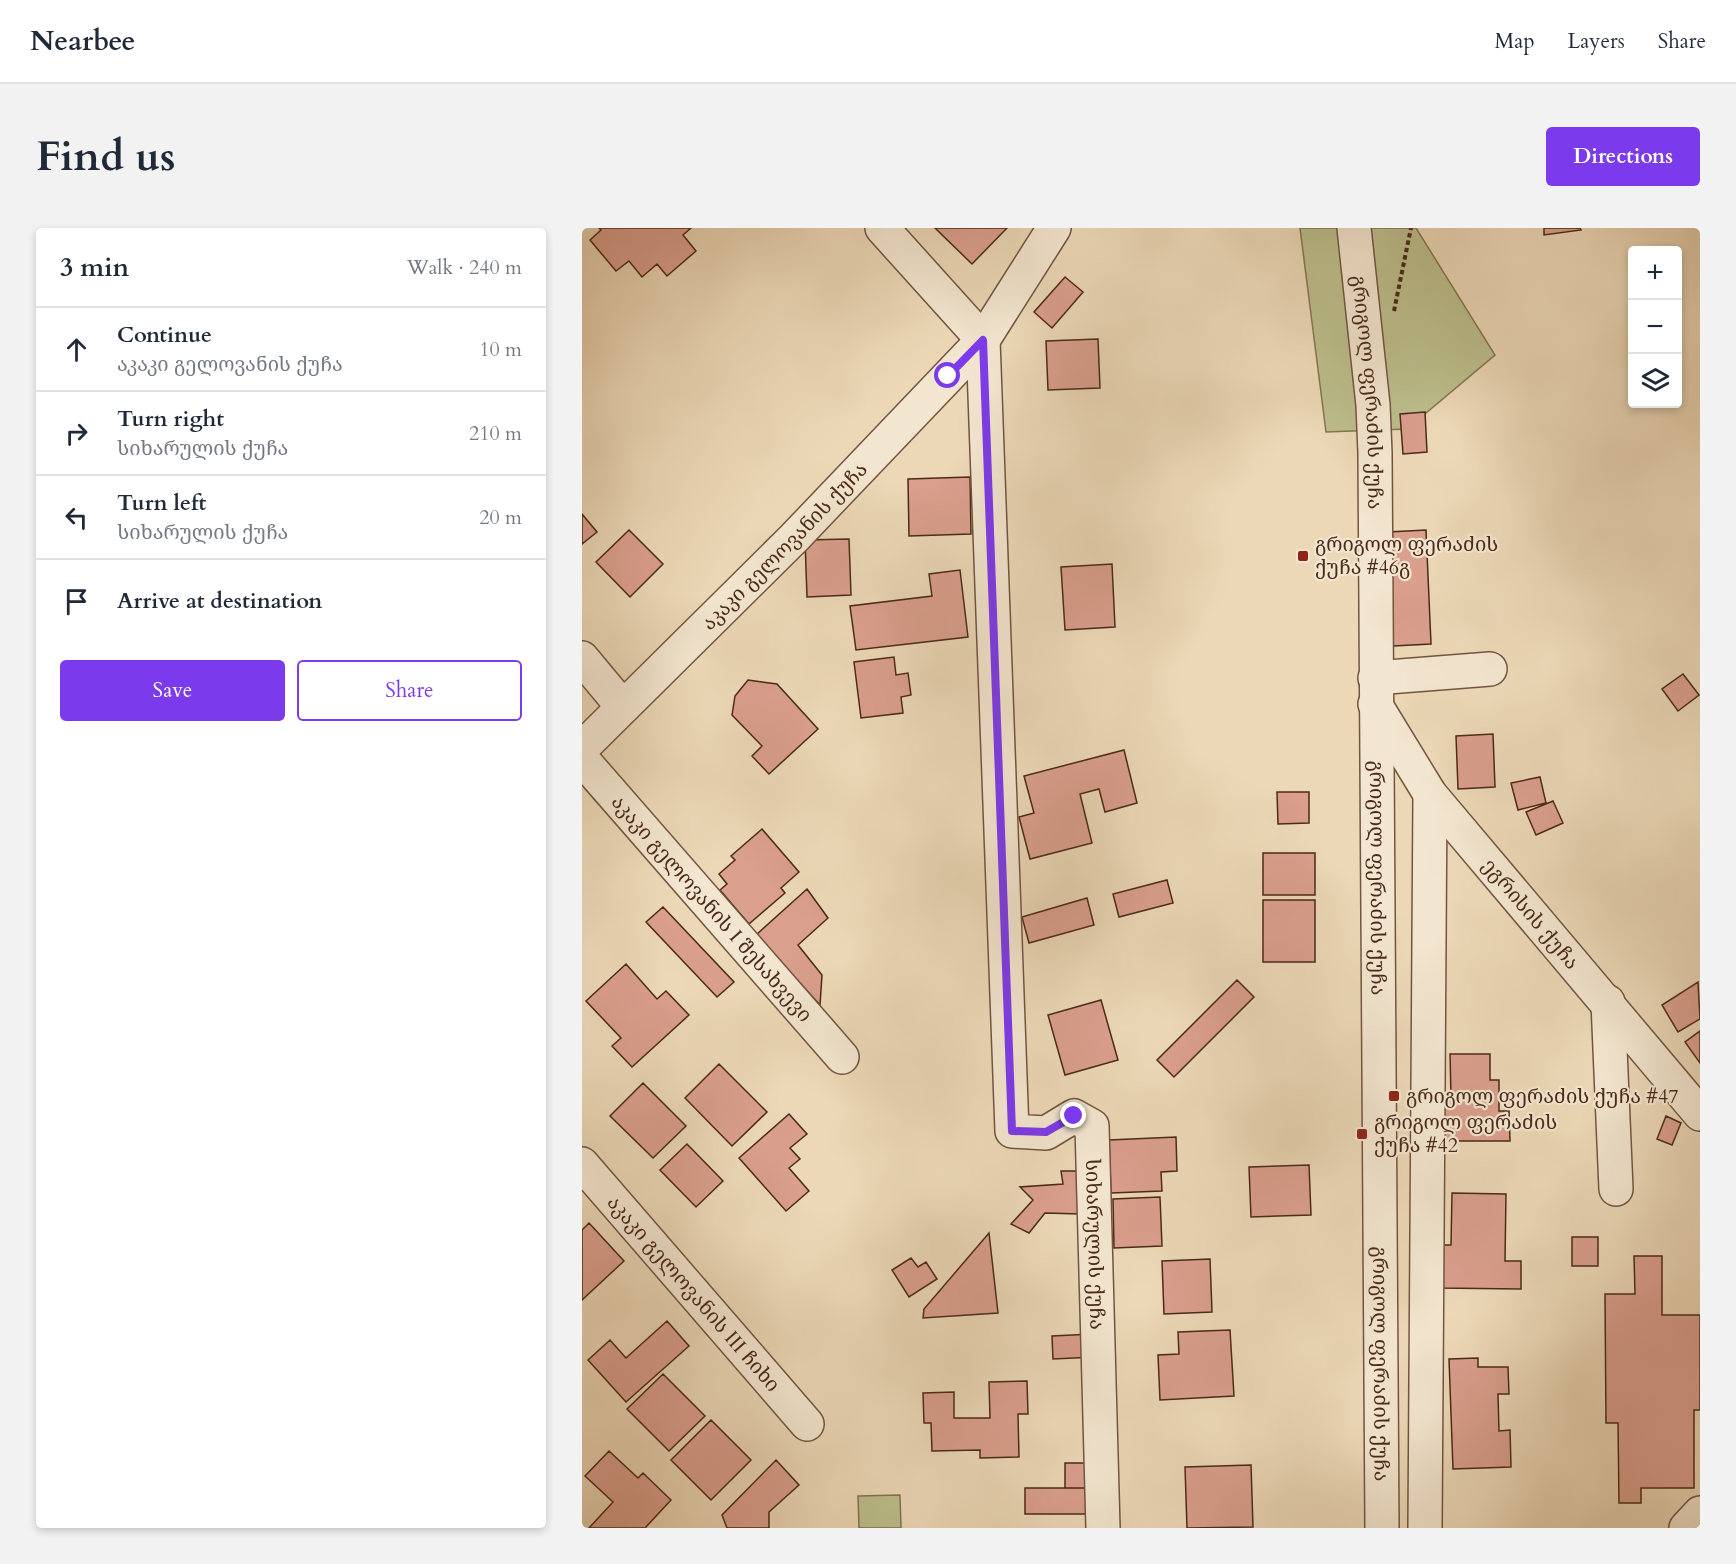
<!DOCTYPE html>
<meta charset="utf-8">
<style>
body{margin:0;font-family:Cardo,"Noto Serif Georgian",serif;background:#f2f2f3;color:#1f2937}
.controls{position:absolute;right:18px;top:18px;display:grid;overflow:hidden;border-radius:6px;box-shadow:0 3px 9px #0003}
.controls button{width:54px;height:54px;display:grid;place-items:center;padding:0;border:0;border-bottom:2px solid #e0e1e3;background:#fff;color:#1f2937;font:30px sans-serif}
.stop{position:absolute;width:18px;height:18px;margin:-14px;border:4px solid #7c3aed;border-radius:50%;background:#fff}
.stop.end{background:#7c3aed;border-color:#fff;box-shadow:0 2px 6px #0008}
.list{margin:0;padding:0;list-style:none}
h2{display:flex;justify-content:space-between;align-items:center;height:78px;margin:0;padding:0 24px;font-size:26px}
h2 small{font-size:20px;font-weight:400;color:#747a83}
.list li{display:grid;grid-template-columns:39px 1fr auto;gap:18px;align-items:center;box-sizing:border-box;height:84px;padding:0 24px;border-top:2px solid #e0e1e3}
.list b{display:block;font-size:22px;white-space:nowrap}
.list p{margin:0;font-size:20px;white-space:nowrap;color:#747a83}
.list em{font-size:20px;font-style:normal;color:#747a83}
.actions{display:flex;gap:12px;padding:18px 24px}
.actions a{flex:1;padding:14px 0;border:2px solid #7c3aed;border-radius:6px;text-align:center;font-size:21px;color:#7c3aed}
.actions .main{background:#7c3aed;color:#fff}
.icon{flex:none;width:33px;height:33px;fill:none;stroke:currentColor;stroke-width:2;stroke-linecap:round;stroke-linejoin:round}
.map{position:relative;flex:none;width:1118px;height:1300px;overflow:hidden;border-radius:6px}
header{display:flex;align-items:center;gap:36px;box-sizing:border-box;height:84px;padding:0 30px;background:#fff;border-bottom:2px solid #e0e1e3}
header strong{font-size:28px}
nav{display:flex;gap:33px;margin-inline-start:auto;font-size:21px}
.intro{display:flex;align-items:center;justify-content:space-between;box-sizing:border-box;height:144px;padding:0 36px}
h1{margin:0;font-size:42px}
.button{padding:15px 27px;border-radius:6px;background:#7c3aed;color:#fff;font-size:21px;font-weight:700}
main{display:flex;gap:36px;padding:0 36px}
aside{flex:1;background:#fff;border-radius:6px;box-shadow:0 3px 9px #0003}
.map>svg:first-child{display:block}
.green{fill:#bcbe8c;stroke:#837452;stroke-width:1.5}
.building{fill:#da9f8d;stroke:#4a2919;stroke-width:1.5}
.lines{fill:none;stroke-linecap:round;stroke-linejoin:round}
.minor-casing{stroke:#725540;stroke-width:36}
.path{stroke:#4a2919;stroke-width:4;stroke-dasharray:4.5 3;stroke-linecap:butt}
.minor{stroke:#f3e6d0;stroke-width:33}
.route{stroke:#7c3aed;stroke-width:8}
.poi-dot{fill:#8f2418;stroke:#f3e6d0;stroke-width:2}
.labels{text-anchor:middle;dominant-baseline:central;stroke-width:4.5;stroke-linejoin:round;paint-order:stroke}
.street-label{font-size:20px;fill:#4a2919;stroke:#f3e6d0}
.poi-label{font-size:20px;fill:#4a2919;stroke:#f3e6d0;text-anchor:start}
</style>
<header>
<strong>Nearbee</strong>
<nav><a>Map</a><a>Layers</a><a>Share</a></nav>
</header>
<div class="intro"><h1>Find us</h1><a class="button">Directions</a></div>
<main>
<aside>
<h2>3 min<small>Walk · 240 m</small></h2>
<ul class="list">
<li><svg class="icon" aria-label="ahead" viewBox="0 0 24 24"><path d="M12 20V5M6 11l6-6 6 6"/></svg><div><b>Continue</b><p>აკაკი გელოვანის ქუჩა</p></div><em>10 m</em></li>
<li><svg class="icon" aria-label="right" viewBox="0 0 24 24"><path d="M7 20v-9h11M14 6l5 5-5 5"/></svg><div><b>Turn right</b><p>სიხარულის ქუჩა</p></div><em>210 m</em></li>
<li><svg class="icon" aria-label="left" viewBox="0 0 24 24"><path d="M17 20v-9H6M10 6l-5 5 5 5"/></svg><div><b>Turn left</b><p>სიხარულის ქუჩა</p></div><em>20 m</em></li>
<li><svg class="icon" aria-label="arrive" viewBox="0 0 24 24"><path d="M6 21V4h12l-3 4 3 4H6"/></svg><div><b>Arrive at destination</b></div></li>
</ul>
<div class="actions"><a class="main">Save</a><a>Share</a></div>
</aside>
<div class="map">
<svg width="1118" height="1300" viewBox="0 0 1118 1300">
<rect width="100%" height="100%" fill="#ecd8b7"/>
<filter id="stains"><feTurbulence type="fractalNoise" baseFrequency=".00333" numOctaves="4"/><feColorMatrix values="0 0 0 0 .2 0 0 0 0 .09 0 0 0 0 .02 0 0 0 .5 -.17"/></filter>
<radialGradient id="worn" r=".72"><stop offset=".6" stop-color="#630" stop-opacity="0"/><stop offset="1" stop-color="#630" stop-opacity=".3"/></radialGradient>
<path class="green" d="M718 0H834L913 127 825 201 744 204Z
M318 1267 319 1300H277L276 1268Z"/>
<path class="building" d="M17 0H109L101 7 114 23 85 48 75 36 60 49 47 33 34 43 8 12 19 2Z
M353 0H425L390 36Z
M962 0H998L999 2 962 7Z
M483 49 501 64 470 100 452 84Z
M516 111 518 160 466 162 464 113Z
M843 184 845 224 821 226 818 186Z
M388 249 389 306 327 308 326 251Z
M0 286 15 304 0 316Z
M47 302 81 336 48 369 14 334Z
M844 302 849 416 811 418 806 304Z
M267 311 269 367 225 369 223 312Z
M530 336 533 399 483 402 479 339Z
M378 342 386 409 274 422 268 378 350 368 347 346Z
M312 429 314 447 326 445 329 467 319 469 321 485 279 490 272 434Z
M1101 446 1117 467 1096 483 1080 461Z
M166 452 195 456 236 501 187 546 170 528 180 518 150 487 153 468Z
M911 506 913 559 876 561 874 508Z
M542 522 555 575 523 584 517 561 498 566 510 615 448 631 437 589 452 585 442 548Z
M958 549 964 575 936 582 929 555Z
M695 564H727V595L696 596Z
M971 573 981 595 954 607 944 584Z
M180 601 217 644 199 660 203 665 167 696 138 662 145 656 137 646 153 632 149 628Z
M681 625H733V667H681Z
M585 652 591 675 537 689 531 666Z
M225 661 246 690 216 717 240 747 238 777 174 707Z
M505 670 512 697 447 715 440 689Z
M681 672H733V734H681Z
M81 679 152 754 135 769 64 694Z
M44 736 75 771 84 763 107 787 50 839 30 818 39 810 4 773Z
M655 752 672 769 592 849 575 832Z
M1116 754 1118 791 1096 804 1080 777Z
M519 772 536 832 483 847 466 787Z
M1118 803V835L1103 814Z
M868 826H908V852H917V883H927L928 913H855V868H869Z
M137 836 185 884 150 918 103 870Z
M61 855 104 898 71 930 28 888Z
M207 886 225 906 208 920 218 931 207 940 227 963 204 983 157 930Z
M1084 888 1099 895 1090 917 1075 911Z
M594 909 595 943 579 944 580 963 529 965 527 912Z
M105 916 141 953 114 979 78 942Z
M727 937 729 987 669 989 667 939Z
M479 943H500L499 986 463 985 447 1005 429 996 451 972 438 959 481 956Z
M870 965 924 966 923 1033H939V1061L857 1060V1017H869Z
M578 969 580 1018 532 1020 531 971Z
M7 995 42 1033 0 1072V1002Z
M407 1005 416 1085 341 1090 342 1081Z
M990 1009H1016V1038H990Z
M1052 1028H1080V1087H1118V1182H1112V1260H1059V1275H1037L1036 1195H1024L1023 1066H1053Z
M329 1030 336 1039 344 1034 355 1051 327 1069 310 1042Z
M628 1031 630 1084 582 1086 580 1033Z
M85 1093 107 1118 44 1174 6 1132 28 1112 44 1130Z
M648 1102 652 1168 578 1172 576 1127 597 1126 596 1104Z
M511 1106 513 1129 471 1131 470 1108Z
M896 1130V1139H926L927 1166H916L917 1203 928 1202 929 1239 871 1241 867 1131Z
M81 1146 123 1188 87 1223 45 1181Z
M445 1153 446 1186H436L437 1229 398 1230V1222L350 1223 349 1195H342L341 1165 372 1164V1190H408L407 1154Z
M129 1192 169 1232 129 1272 89 1232Z
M27 1223 56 1250 61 1245 89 1272 63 1300H7L31 1274 3 1248Z
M194 1232 217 1257 187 1284V1300H145L140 1287Z
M483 1235H506V1260H483Z
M669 1237 671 1299 605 1300 603 1239Z
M443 1260H506V1286H443Z"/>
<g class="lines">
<defs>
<g id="minor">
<path id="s1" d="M300 0 401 112 430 903 464 905 492 888 510 898 521 1300"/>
<path id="s2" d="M772 0 791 177 793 225 800 1300"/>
<path d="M0 430 40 478"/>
<path d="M793 450 908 441"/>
<path id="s3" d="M793 476 848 566 1118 886"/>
<path id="s4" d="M0 520 212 310 401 112 472 0"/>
<path id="s5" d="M0 531 260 829"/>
<path d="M1026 774 1034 961"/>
<path id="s6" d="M0 936 225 1196"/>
<path d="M843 1300 848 566"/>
<path d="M1104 1300 1118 1285"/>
</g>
</defs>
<use href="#minor" class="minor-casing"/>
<path class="path" d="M812 83 829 0"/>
<use href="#minor" class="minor"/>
</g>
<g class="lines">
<path class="route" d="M366 148 401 112 430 903 464 904 492 888"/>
</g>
<g class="poi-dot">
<rect x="715" y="322" width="12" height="12" rx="3"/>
<rect x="806" y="862" width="12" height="12" rx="3"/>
<rect x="774" y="900" width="12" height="12" rx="3"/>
</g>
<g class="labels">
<g class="street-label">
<text stroke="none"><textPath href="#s2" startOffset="165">გრიგოლ ფერაძის ქუჩა</textPath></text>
<text stroke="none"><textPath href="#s4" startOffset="286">აკაკი გელოვანის ქუჩა</textPath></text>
<text stroke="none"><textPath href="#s2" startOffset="651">გრიგოლ ფერაძის ქუჩა</textPath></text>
<text stroke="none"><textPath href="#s5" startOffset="198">აკაკი გელოვანის I შესახვევი</textPath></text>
<text stroke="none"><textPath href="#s3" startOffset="262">ეგრისის ქუჩა</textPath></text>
<text stroke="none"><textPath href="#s1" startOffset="1148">სიხარულის ქუჩა</textPath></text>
<text stroke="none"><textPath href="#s6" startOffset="171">აკაკი გელოვანის III ჩიხი</textPath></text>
<text stroke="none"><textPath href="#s2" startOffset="1137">გრიგოლ ფერაძის ქუჩა</textPath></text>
</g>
<g class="poi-label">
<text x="733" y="316">გრიგოლ ფერაძის<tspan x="733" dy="23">ქუჩა #46გ</tspan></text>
<text x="824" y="868">გრიგოლ ფერაძის ქუჩა #47</text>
<text x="792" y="894">გრიგოლ ფერაძის<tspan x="792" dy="23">ქუჩა #42</tspan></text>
</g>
</g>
<rect width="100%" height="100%" filter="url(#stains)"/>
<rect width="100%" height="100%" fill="url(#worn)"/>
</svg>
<div class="controls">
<button>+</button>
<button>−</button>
<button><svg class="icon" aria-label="layers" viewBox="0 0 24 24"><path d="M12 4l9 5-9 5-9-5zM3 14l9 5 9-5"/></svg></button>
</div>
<div class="stop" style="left:366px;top:148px"></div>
<div class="stop end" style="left:492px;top:888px"></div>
</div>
</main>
